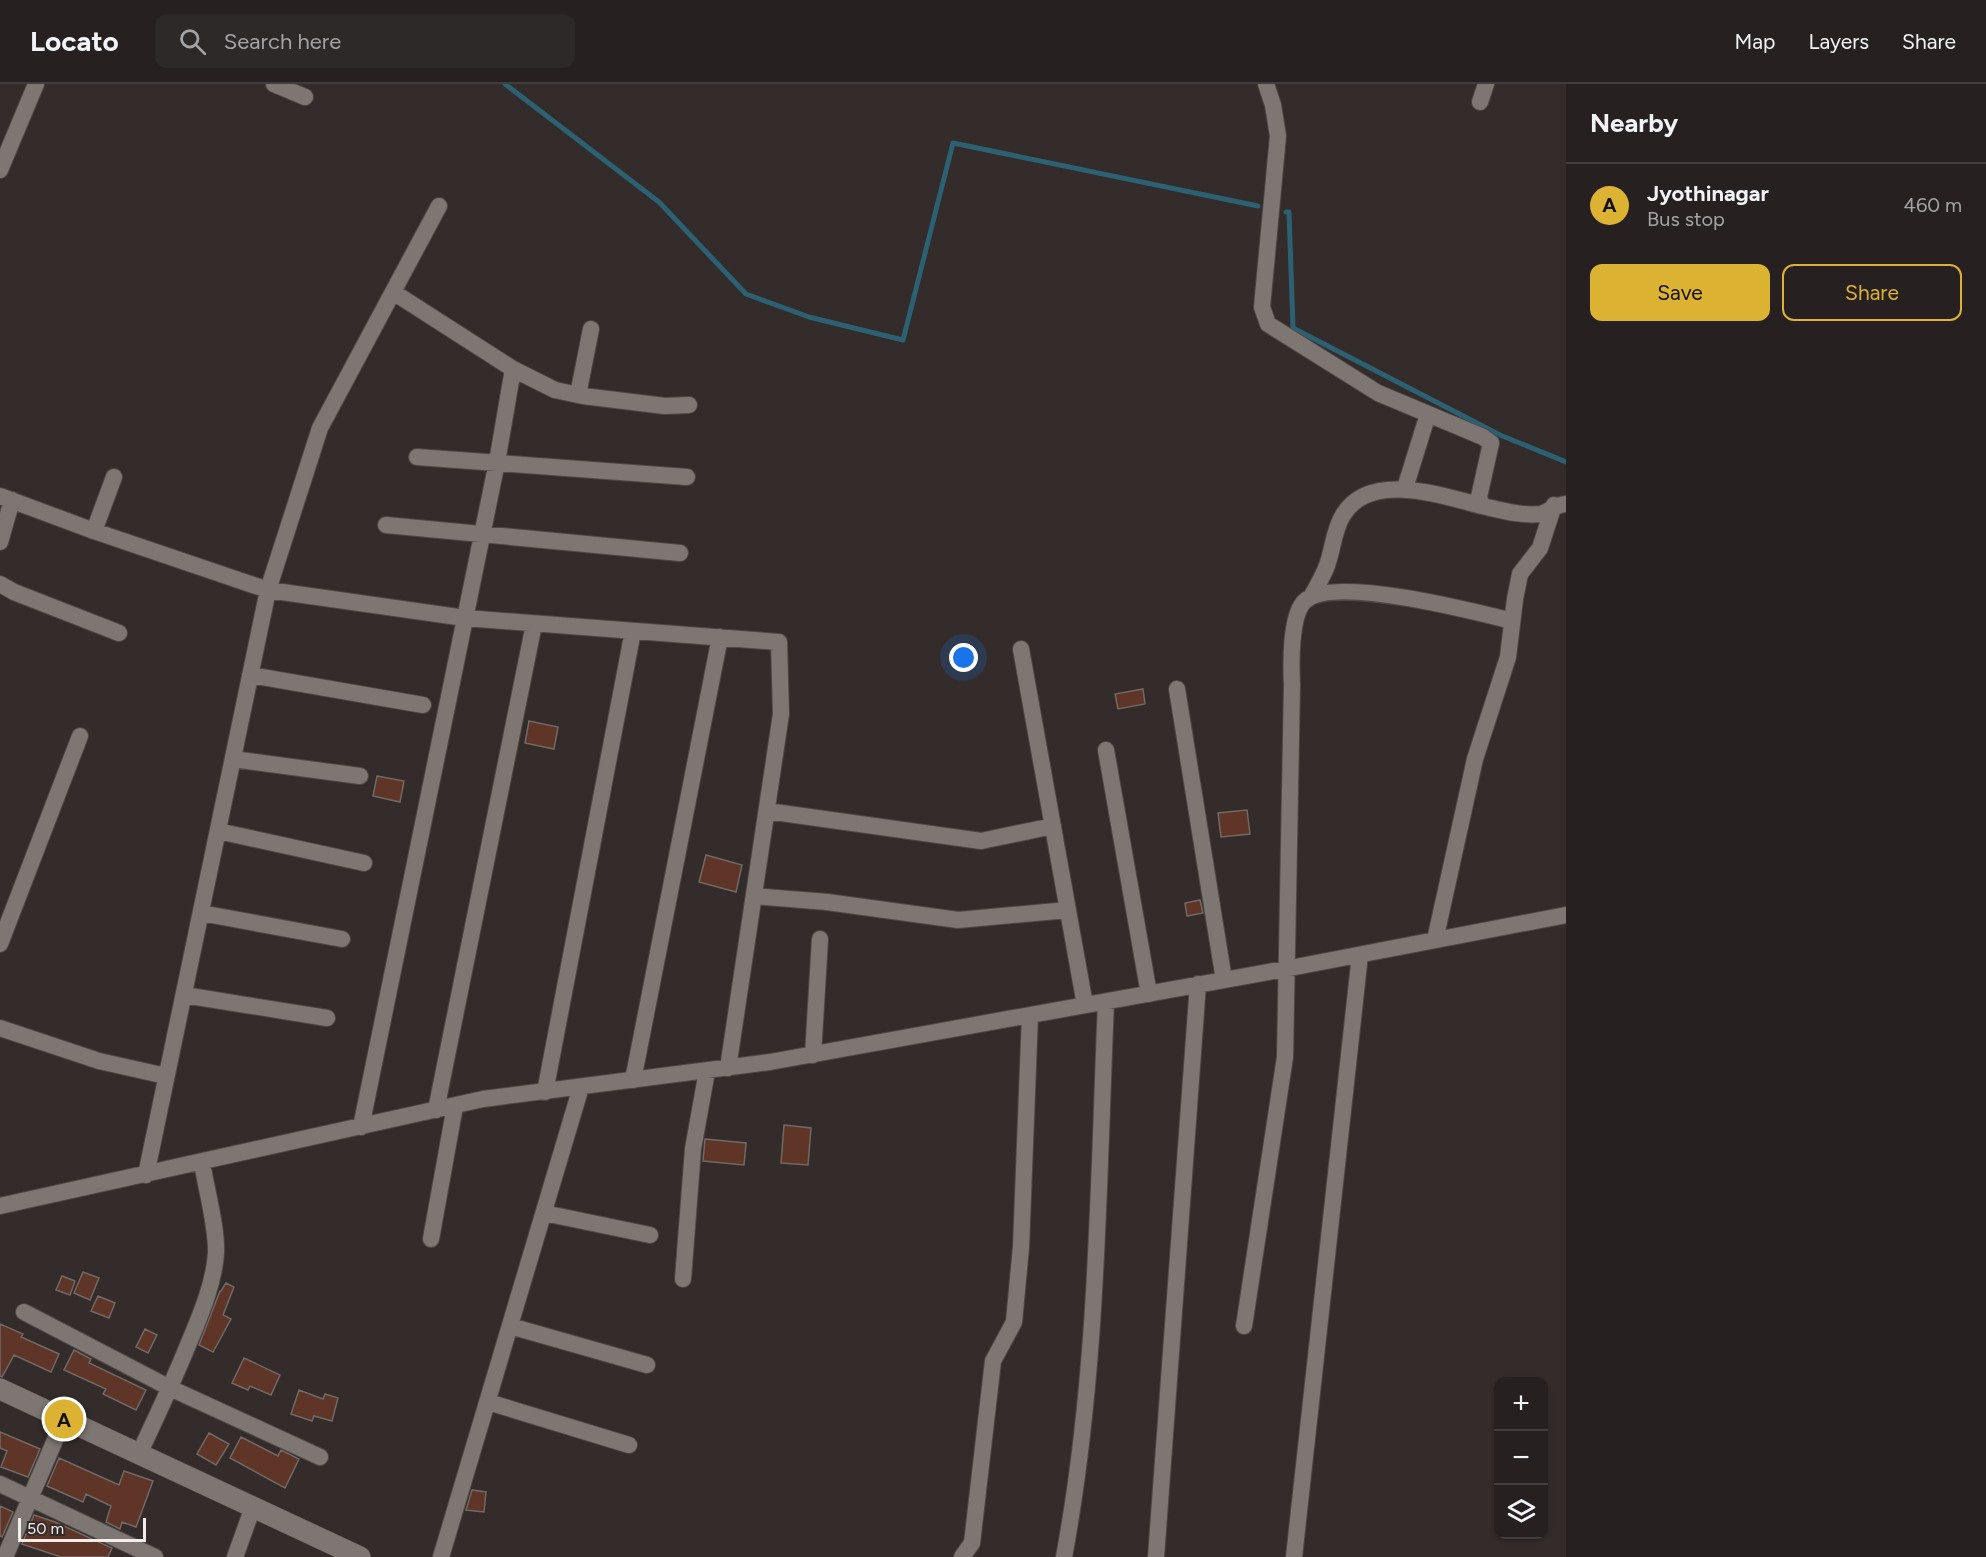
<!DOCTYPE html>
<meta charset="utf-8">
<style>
body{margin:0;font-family:Figtree,sans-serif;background:#2e2929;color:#f1f3f6}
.controls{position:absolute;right:18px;bottom:18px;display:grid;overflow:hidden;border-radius:12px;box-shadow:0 2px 4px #0004}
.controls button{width:54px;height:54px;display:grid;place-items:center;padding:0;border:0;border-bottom:2px solid #423e3e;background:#262120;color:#f1f3f6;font:30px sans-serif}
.scale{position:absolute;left:18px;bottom:15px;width:128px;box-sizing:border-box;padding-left:6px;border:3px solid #f2edeb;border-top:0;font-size:16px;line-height:21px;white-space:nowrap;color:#f2edeb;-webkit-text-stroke:4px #332c2a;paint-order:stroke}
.you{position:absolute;left:964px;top:574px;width:21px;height:21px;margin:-15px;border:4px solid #fff;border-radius:50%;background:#1a73e8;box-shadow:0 0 0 9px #1a73e833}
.badge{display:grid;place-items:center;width:39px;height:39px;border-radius:50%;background:#dcb233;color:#111;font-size:20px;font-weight:700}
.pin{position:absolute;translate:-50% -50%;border:3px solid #fff;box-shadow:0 2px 6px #0006}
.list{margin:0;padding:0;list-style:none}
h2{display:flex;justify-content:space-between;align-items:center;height:78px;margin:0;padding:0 24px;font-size:26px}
h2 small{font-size:20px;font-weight:400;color:#a4a3a5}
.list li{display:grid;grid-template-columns:39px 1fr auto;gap:18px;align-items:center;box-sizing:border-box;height:84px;padding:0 24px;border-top:2px solid #423e3e}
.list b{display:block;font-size:22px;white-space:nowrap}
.list p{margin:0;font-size:20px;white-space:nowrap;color:#a4a3a5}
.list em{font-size:20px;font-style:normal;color:#a4a3a5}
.actions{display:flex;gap:12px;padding:18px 24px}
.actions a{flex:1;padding:14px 0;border:2px solid #dcb233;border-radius:12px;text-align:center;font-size:21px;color:#dcb233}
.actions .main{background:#dcb233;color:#111}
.icon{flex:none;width:33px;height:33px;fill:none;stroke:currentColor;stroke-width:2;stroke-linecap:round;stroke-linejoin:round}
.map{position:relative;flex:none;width:1566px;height:1473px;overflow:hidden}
header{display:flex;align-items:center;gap:36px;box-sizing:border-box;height:84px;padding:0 30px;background:#262120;border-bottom:2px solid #423e3e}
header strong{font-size:28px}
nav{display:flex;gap:33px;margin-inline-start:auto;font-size:21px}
.search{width:420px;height:54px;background:#2e2929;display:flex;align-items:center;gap:15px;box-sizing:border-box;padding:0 21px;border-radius:12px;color:#a4a3a5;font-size:22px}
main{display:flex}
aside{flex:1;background:#262120}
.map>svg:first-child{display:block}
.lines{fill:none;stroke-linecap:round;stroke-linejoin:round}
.stream{stroke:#2b6173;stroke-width:5}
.building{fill:#5e3526;stroke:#716966;stroke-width:1.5}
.minor-casing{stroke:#4f4946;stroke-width:18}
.tertiary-casing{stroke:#4f4946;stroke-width:22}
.minor{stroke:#7e7673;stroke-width:16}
.tertiary{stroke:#7e7673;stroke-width:21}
</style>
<header>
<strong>Locato</strong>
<div class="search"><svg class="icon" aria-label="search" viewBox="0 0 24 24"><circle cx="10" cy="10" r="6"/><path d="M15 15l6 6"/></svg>Search here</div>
<nav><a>Map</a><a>Layers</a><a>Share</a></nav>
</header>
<main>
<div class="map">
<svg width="1566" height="1473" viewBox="0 0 1566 1473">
<rect width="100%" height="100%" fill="#332c2a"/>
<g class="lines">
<path class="stream" d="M505 0 659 118 746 210 809 233 903 256 953 59 1258 122
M1286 128H1289L1293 244 1500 351 1566 378"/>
</g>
<path class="building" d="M1143 605 1145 620 1118 625 1115 610Z
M529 637 558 643 554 665 525 659Z
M377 692 404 697 400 718 373 712Z
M1247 726 1250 750 1221 753 1218 729Z
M706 771 742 781 736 808 699 798Z
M1200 816 1203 829 1187 832 1185 819Z
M784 1041 811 1044 808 1081 781 1079Z
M705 1055 746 1059 744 1081 703 1077Z
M83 1188 99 1194 90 1216 74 1209Z
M62 1192 75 1197 70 1211 56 1206Z
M226 1199 234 1203 223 1231 231 1235 213 1268 199 1261 220 1207H221Z
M98 1212 115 1219 109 1234 91 1227Z
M0 1240 23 1250 21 1253 59 1270 51 1288 14 1271 2 1293 0 1292Z
M145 1245 157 1251 148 1269 136 1263Z
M74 1266 91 1275 89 1279 146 1306 136 1326 103 1310 106 1305 64 1286Z
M244 1274 280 1291 271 1311 250 1302 248 1306 232 1299Z
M299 1306 323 1315 325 1310 338 1314 332 1337 314 1332 312 1337 291 1330Z
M0 1348 40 1365 28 1393 1 1383 7 1367 0 1364Z
M209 1349 229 1360 216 1381 197 1370Z
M241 1353 278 1372 281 1366 299 1375 285 1404 230 1374Z
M59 1374 119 1401 124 1387 153 1397 136 1443 122 1438 120 1445 106 1438 111 1422 86 1410 83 1418 47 1402Z
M472 1406 486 1408 484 1428 466 1426Z
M0 1422 13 1428 2 1453 0 1452Z
M34 1431 55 1438 112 1464 108 1473H61L22 1460Z"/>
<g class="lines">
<defs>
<path id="minor" d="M274 0 305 13
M1266 0 1273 21 1278 52 1262 223 1268 240 1378 309 1483 353 1491 359 1479 413 1482 422C1500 426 1521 432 1540 430 1547 429 1554 421 1566 420
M1480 18 1486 0
M0 86 36 0
M393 208 513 285 555 306 583 312 665 322 689 321
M578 311 591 245
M417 373 687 393
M1405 404 1428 330
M0 412 94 447 268 506 465 534 779 558 781 630 728 984
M386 441 680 469
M94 447 114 393
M0 458 12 416
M0 500 14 508 119 549
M1311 513C1316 504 1322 494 1326 484 1333 467 1333 447 1343 431 1370 386 1443 412 1482 422
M1021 565 1085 921
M250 591 423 621
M1177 605 1224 896
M1106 666 1149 910
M233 675 360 692
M767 727 981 757 1053 742
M218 747 364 779
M754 812 827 818 958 836 1068 826
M201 829 342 855
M1435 856 1475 675 1508 573 1515 515 1520 490 1540 464 1554 421
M0 860 80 652
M184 911 327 934
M0 944 99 977 166 992
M813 971 820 855
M633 996 720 553
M545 1008 633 547
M436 1026 534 540
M361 1043 497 378 513 285
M146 1091 268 506 320 344 439 122
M0 1122 483 1015 770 978 1285 885 1566 831
M544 1129 650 1151
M431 1155 455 1022
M683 1195 693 1065 707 987
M24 1228 170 1304 320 1373
M510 1242 647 1281
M1244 1242 1285 973 1292 601C1291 582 1290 530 1305 517 1333 491 1476 528 1512 537
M488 1318 629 1361
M139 1370C156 1334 173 1298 188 1261 200 1232 214 1200 216 1169 217 1143 206 1105 202 1078
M0 1400 155 1473
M5 1473 64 1335
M235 1473 253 1423
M441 1473 581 1003
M962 1473 972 1459 993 1277 1014 1238 1021 1163 1030 931
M1064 1473C1098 1290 1098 1103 1106 918
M1156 1473 1198 900
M1294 1473 1360 871"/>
<path id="tertiary" d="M0 1305 360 1473"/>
</defs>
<use href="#minor" class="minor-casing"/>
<use href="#tertiary" class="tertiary-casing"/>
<use href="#minor" class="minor"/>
<use href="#tertiary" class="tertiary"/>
</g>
</svg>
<div class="controls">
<button>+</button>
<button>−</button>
<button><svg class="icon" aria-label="layers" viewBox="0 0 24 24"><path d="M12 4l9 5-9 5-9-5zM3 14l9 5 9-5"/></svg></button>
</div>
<div class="scale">50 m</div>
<div class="you"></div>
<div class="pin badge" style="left:64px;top:1335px">A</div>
</div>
<aside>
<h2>Nearby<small></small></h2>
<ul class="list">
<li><span class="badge">A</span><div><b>Jyothinagar</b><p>Bus stop</p></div><em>460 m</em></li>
</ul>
<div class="actions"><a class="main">Save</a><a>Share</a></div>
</aside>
</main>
